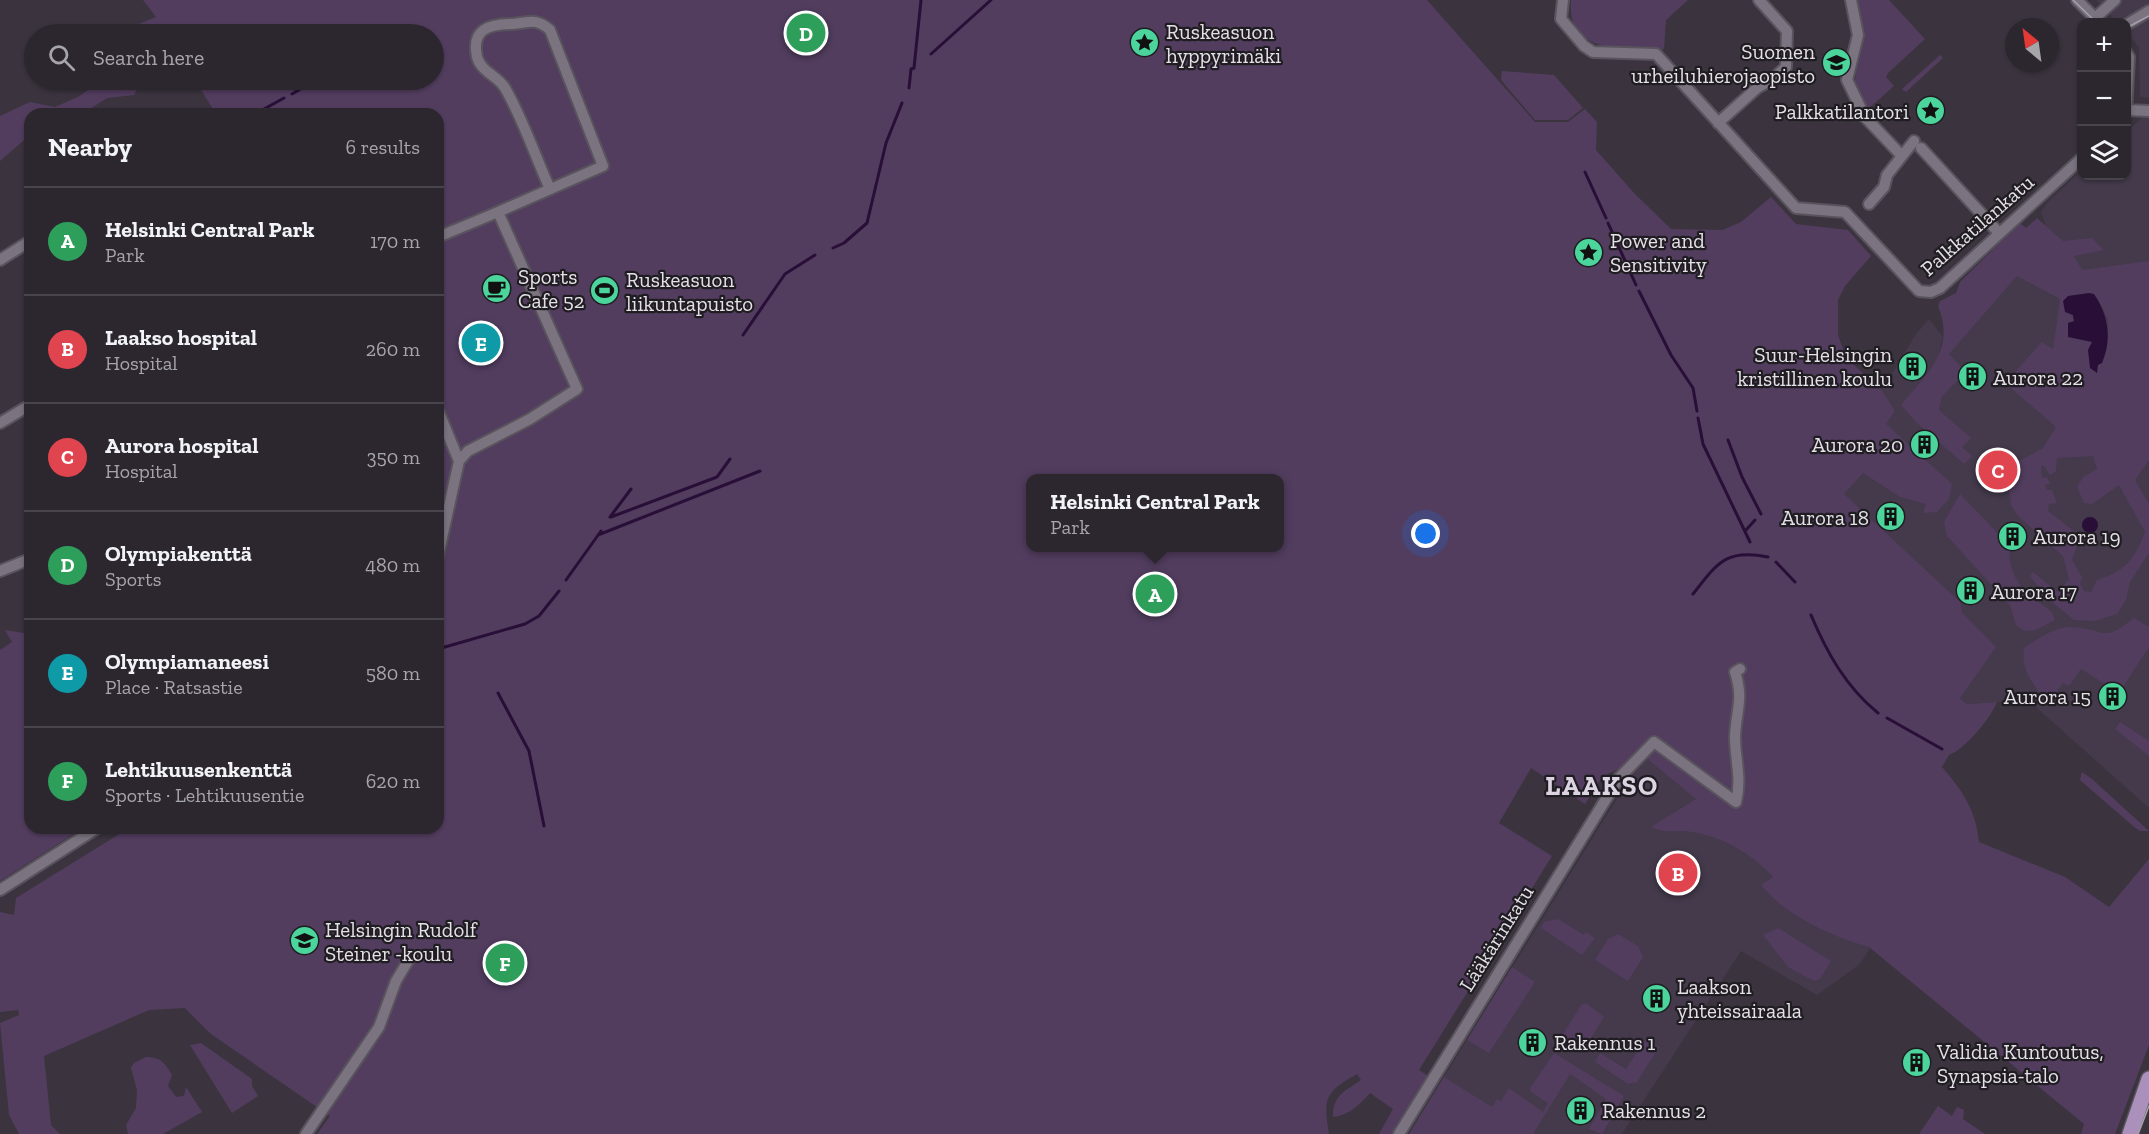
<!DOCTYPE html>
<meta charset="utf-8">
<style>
body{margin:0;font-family:"Zilla Slab",serif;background:#342f37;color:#f1f3f6}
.controls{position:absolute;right:18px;top:18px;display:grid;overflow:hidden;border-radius:12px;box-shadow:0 2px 4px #0004}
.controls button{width:54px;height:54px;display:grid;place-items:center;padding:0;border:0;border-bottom:2px solid #48444b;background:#2c272f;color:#f1f3f6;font:30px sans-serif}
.compass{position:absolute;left:2005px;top:18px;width:54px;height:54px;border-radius:50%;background:#2c272f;box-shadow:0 2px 4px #0004;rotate:331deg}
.you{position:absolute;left:1426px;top:534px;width:21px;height:21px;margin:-15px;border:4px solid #fff;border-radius:50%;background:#1a73e8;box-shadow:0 0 0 9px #1a73e833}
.badge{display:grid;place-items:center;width:39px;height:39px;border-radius:50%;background:#4bd49b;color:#fff;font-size:20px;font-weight:700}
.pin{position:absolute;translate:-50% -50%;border:3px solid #fff;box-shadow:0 2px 6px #0006}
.popup{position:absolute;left:1026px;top:474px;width:258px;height:78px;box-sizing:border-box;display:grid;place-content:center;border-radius:12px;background:#2c272f;filter:drop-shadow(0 2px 4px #0005);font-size:20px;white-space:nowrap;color:#a6a5aa}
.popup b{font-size:22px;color:#f1f3f6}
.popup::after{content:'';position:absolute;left:50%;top:100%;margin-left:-12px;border:12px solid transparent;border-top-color:#2c272f}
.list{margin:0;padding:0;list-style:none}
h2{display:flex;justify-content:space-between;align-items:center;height:78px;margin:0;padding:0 24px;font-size:26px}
h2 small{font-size:20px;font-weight:400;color:#a6a5aa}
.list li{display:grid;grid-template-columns:39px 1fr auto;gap:18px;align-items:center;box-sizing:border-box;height:108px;padding:0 24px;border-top:2px solid #48444b}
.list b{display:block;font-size:22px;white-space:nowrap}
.list p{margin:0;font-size:20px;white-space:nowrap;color:#a6a5aa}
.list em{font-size:20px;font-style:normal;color:#a6a5aa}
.icon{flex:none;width:33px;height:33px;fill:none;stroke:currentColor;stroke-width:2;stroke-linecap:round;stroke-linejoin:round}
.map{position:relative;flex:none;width:2149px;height:1134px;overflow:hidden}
.search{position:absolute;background:#2c272f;box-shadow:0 2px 4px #0004;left:24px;top:24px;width:420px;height:66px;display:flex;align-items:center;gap:15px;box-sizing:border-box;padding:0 21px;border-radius:33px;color:#a6a5aa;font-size:22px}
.panel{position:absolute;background:#2c272f;box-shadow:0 2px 4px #0004;left:24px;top:108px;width:420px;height:726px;border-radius:18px}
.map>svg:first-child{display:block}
.built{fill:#443a4b}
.green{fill:#523d5f;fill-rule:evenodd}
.water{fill:#290f37}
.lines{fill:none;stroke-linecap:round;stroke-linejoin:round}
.stream{stroke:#290f37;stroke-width:3}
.street-casing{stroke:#58535c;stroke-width:14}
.primary-casing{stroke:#58535c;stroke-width:18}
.street{stroke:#7b7480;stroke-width:10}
.primary{stroke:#aa90ba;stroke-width:15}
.tram{stroke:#a6a1a9;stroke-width:1.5}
.labels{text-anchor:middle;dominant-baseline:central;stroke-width:4.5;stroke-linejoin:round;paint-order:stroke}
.poi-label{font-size:21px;fill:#e4e0e7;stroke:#201d22;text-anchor:start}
.street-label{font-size:21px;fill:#e4e0e7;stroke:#201d22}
.district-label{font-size:27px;font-weight:bold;letter-spacing:1.5px;fill:#dcd4e2;stroke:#201d22}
</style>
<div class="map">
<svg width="2149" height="1134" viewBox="0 0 2149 1134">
<rect width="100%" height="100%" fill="#3b343f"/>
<path class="built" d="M2096 0H2149V98L2140 97 2139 47 2127 33 2126 22H2117Z
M2143 117 2149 118V808L2028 700 1967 704 1908 647 1838 488V481L1895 411 1882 390 1916 334 1929 319 1943 337 1937 361 2046 226 2041 212 2048 202 2081 171 2082 176H2126L2127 131Z
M1644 755 1872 946 1860 964 1817 995 1741 951 1622 1134H1418L1411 1130Z"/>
<path class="green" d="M143 0H1427L1535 122H1568L1585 109 1597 122 1596 150 1634 193 1671 229 1722 230 1741 222 1771 197 1796 224 1848 230 1871 256 1845 286 1838 300V335L1846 358 1882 390 1895 411 1886 424 1952 484 1949 499 1937 512 1923 513 1926 504 1900 497 1863 473 1844 494 1960 602 1962 613 1996 647 1960 698 1967 704 1997 702C1991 718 1965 749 1949 755L1942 767C1963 791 1976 811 1979 842L2065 877 2109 907 2149 859V1045L2115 1134H2081L2084 1124 1869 947C1831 936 1786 916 1761 885L1773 877C1753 854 1723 837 1692 832 1675 829 1668 835 1651 827L1696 799 1644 756 1602 777 1585 804 1531 768 1499 823 1552 856 1419 1070 1430 1077 1392 1134H1379L1393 1109 1370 1093C1359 1105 1350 1115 1333 1117 1332 1096 1345 1091 1361 1080L1357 1074C1325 1092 1323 1098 1329 1134H317L330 1116 211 1034 185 1008 149 1010 44 1056 51 1125 60 1134H19L9 1115 0 1023 19 1015 18 1010 0 1012V912L14 915 16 898 129 828H438V114H216L195 80H434V34H114L156 17ZM1030 478H1280V548H1030Z
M1571 0H1688L1666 20 1664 49 1654 50C1617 48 1566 52 1571 0Z
M1857 0H1889L1925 39 1888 73 1886 77 1894 86 1867 110 1854 87 1862 36Z
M1940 55 1943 58 1906 92 1902 89Z
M1502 71 1554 75 1583 108 1568 120H1535L1501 80Z
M94 80H142L134 95 107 98 82 114H30V135L0 161V116L30 102 55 107 78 97 95 85Z
M2037 218 2063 241 2092 238 2104 250 2074 256 2082 270 2149 261V460L2135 480 2149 504V553L2130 582 2126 600 2117 614 2095 621 2074 620 2047 598 2030 576 2033 572 2058 592 2069 579 2063 556 2018 516 2011 505 2008 482 2010 466 2043 448 2056 427 2005 383 2042 342 2053 349 2060 299 2017 276 1949 354 1966 372 1942 396 1939 410 1971 438 1962 447 1972 456 1964 464 1916 422 1901 405C1927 374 1956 350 1938 306L1940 301 1956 293 1960 282 2020 223 2026 228ZM2076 295 2097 298 2108 319V329L2107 345 2098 366 2092 363 2088 350 2092 342 2074 321 2064 299ZM2093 456 2097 469 2083 477 2077 487 2084 503 2092 504 2119 485 2145 532C2134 560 2125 571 2097 580L2091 592 2084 591 2080 584 2082 577 2072 560 2078 543 2073 537 2075 532 2048 511 2049 504 2057 503 2052 490H2047L2045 485 2050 484 2047 477 2042 478 2041 466 2043 465 2050 475 2056 471 2057 458Z
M1960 494 2010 546C2007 571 2018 581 2031 601L2035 599 2052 612 2055 620 2036 630 2024 631 2016 625 2010 605 1947 536 1944 522Z
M2134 618 2149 627V647L2119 693 2081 669 2069 686 2063 683 2054 695 2044 698C2031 682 2021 669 2024 648 2038 639 2055 626 2072 627 2107 629 2101 644 2134 618Z
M5 630 30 634V828H83L0 881V650L12 642Z
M2120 722 2149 741V756L2115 729Z
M2082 772 2092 779 2149 831H2140L2133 826 2080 780Z
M1558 919 1584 935 1586 932 1595 938 1582 955 1541 928 1544 922Z
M1778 928 1831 961 1820 979 1814 981 1788 967 1763 935Z
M1618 934 1638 946 1643 957 1628 981 1595 960 1608 939Z
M1512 967 1535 982 1489 1053 1467 1040Z
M1586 1003 1604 1017 1584 1049 1580 1051 1564 1041 1562 1036 1581 1005Z
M1645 1040 1659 1047 1637 1082 1628 1084 1595 1062 1600 1053 1626 1069Z
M201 1043 252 1079V1086L258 1096 232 1113 190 1045Z
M1554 1053 1624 1096 1602 1134 1589 1129 1606 1099 1570 1074 1533 1134H1409L1444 1077 1492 1107 1497 1099 1501 1101 1509 1088 1543 1112 1548 1103 1531 1092 1530 1088Z
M146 1057C161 1057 165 1063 172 1075L168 1086 176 1097 184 1096 186 1087 202 1112 163 1134H128L126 1125 136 1108 137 1090 131 1068 134 1063Z
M1938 1106 1952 1116 1957 1107 1964 1110 1963 1119 1985 1134H1919Z"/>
<path class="water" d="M2089 293 2094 294C2109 316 2112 340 2102 363L2098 365 2097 373 2090 368 2088 350 2092 342 2068 337V323L2074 321 2073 315 2065 312 2063 301 2068 296Z
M2082 525a8 8 0 1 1 16 0a8 8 0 1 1-16 0Z"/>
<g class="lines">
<path class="stream" d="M931 54 991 0
M909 88 911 69 914 68 921 0
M296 90 304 80
M292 94 306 86
M255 114 284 98
M1585 172 1606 218
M1608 223 1636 285
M833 248 844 243 867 223 886 143 902 103
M1639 291 1671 355 1693 388 1697 411
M743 335 785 274 815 255
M1698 418 1703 444 1750 542
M1728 440 1742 477 1761 514
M610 517 631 489
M611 517 717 477 730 459
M1746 530 1755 520
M598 535 760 471
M1776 562 1795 582
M566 580 601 531
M1693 594C1717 564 1725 548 1768 557
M1811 615C1827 653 1846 687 1878 713
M438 649 525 624 539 616 559 591
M498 693 529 751 544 826
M1887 718 1942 749"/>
<defs>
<path id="street" d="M1563 0 1561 19 1584 46 1593 52 1656 54 1796 208 1845 212 1919 291 1931 292 1940 288 2082 158
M1851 0 1858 35 1847 80 1865 117 1902 156
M2077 0 2099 22
M2095 18 2115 0
M2126 25 2149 11
M2126 52 2129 57 2126 113
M2127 110 2149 111
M1718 123 1757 88 1773 79 1786 67 1787 31 1759 0
M1921 148 1999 233
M1869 204 1884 187 1887 175 1914 141
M438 237 498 212
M0 260 30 241
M438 410 459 461
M0 423 30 405
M438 556 459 461 468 451 530 419 577 389 498 212 603 166 550 30C536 17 528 23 512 24 489 24 471 29 477 57 481 72 498 76 505 88 523 119 535 156 550 189
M0 571 30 559
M0 890 97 828
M306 1134 379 1027 396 981 411 956
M1399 1134 1619 778 1654 742 1736 802C1742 779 1735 759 1735 737 1736 710 1744 700 1735 672L1740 669"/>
<path id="primary" d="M2130 1134 2149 1079"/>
</defs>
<use href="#street" class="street-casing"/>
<use href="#primary" class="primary-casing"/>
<use href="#street" class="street"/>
<use href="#primary" class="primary"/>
<path class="tram" d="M2073 0 2096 22
M2126 28 2149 16
M2138 1134 2149 1106"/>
</g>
<defs>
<symbol id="sight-disc" viewBox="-11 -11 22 22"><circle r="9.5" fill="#4bd49b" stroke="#201d22"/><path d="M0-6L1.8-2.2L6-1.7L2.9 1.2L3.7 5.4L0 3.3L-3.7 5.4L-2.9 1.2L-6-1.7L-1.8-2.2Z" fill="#111"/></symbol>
<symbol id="school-disc" viewBox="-11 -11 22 22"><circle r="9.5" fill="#4bd49b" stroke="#201d22"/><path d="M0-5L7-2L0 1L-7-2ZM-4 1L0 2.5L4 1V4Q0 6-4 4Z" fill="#111"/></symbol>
<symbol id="cafe-disc" viewBox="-11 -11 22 22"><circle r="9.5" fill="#4bd49b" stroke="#201d22"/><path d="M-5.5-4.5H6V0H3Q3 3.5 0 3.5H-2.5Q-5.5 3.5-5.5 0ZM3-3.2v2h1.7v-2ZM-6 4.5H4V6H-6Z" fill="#111"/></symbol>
<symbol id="stadium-disc" viewBox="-11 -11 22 22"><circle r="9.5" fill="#4bd49b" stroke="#201d22"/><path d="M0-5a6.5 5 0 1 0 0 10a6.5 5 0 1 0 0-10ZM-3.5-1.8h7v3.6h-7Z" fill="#111"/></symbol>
<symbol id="building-disc" viewBox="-11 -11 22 22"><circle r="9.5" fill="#4bd49b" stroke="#201d22"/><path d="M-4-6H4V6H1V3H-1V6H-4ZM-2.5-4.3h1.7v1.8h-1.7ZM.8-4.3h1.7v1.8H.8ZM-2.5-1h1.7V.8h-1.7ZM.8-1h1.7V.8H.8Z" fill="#111"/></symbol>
</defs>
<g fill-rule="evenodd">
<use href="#sight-disc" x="1128" y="26" width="33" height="33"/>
<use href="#school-disc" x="1820" y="46" width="33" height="33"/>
<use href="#sight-disc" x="1914" y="94" width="33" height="33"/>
<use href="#sight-disc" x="1572" y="236" width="33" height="33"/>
<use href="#cafe-disc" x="480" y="272" width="33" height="33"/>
<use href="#stadium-disc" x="588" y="274" width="33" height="33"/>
<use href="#building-disc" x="1896" y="350" width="33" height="33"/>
<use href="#building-disc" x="1956" y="360" width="33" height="33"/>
<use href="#building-disc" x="1908" y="428" width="33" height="33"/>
<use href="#building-disc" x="1874" y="500" width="33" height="33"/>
<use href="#building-disc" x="1996" y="520" width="33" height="33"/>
<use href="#building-disc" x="1954" y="574" width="33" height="33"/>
<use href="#building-disc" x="2096" y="680" width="33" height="33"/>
<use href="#school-disc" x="288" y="924" width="33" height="33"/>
<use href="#building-disc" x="1640" y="982" width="33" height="33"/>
<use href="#building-disc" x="1516" y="1026" width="33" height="33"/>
<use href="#building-disc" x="1900" y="1046" width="33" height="33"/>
<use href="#building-disc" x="1564" y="1094" width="33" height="33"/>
</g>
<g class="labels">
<g class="poi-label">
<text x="1166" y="31">Ruskeasuon<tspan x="1166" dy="24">hyppyrimäki</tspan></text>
<text x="1815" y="51" text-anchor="end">Suomen<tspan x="1815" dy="24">urheiluhierojaopisto</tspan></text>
<text x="1909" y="111" text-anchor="end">Palkkatilantori</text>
<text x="1610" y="240">Power and<tspan x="1610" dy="24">Sensitivity</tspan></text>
<text x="518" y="276">Sports<tspan x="518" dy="24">Cafe 52</tspan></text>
<text x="626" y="279">Ruskeasuon<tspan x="626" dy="24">liikuntapuisto</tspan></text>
<text x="1892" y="354" text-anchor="end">Suur-Helsingin<tspan x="1892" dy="24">kristillinen koulu</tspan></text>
<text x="1993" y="377">Aurora 22</text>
<text x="1903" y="444" text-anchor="end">Aurora 20</text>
<text x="1869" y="517" text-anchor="end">Aurora 18</text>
<text x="2033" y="536">Aurora 19</text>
<text x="1991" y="591">Aurora 17</text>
<text x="2091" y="696" text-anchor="end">Aurora 15</text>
<text x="325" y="929">Helsingin Rudolf<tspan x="325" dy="24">Steiner -koulu</tspan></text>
<text x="1677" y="986">Laakson<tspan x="1677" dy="24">yhteissairaala</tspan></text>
<text x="1554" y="1042">Rakennus 1</text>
<text x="1937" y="1051">Validia Kuntoutus,<tspan x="1937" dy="24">Synapsia-talo</tspan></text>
<text x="1602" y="1110">Rakennus 2</text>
</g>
<g class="street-label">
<text transform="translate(1977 225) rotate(-41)">Palkkatilankatu</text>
<text transform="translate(1496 938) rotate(-58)">Lääkärinkatu</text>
</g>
<g class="district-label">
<text x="1602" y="786">LAAKSO</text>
</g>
</g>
</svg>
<div class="controls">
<button>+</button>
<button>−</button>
<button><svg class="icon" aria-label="layers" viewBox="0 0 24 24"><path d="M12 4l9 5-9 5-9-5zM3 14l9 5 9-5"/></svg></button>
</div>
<svg class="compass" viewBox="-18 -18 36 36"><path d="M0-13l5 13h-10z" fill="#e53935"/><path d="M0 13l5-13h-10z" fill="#a6a5aa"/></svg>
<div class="you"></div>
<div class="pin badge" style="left:1155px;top:594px;background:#2e9e5b">A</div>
<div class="popup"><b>Helsinki Central Park</b>Park</div>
<div class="pin badge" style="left:1678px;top:873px;background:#e0444e">B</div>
<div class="pin badge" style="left:1998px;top:470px;background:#e0444e">C</div>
<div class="pin badge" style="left:806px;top:33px;background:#2e9e5b">D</div>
<div class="pin badge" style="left:481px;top:343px;background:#0f9aa8">E</div>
<div class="pin badge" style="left:505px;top:963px;background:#2e9e5b">F</div>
<div class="search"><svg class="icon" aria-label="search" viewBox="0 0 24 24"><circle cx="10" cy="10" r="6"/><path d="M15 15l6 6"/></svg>Search here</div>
<section class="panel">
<h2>Nearby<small>6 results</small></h2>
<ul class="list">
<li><span class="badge" style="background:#2e9e5b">A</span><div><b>Helsinki Central Park</b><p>Park</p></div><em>170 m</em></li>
<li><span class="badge" style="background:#e0444e">B</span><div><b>Laakso hospital</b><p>Hospital</p></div><em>260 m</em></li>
<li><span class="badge" style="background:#e0444e">C</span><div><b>Aurora hospital</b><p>Hospital</p></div><em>350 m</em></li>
<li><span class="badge" style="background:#2e9e5b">D</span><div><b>Olympiakenttä</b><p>Sports</p></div><em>480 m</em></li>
<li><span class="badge" style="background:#0f9aa8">E</span><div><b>Olympiamaneesi</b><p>Place · Ratsastie</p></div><em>580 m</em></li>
<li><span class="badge" style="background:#2e9e5b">F</span><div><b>Lehtikuusenkenttä</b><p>Sports · Lehtikuusentie</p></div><em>620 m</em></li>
</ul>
</section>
</div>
